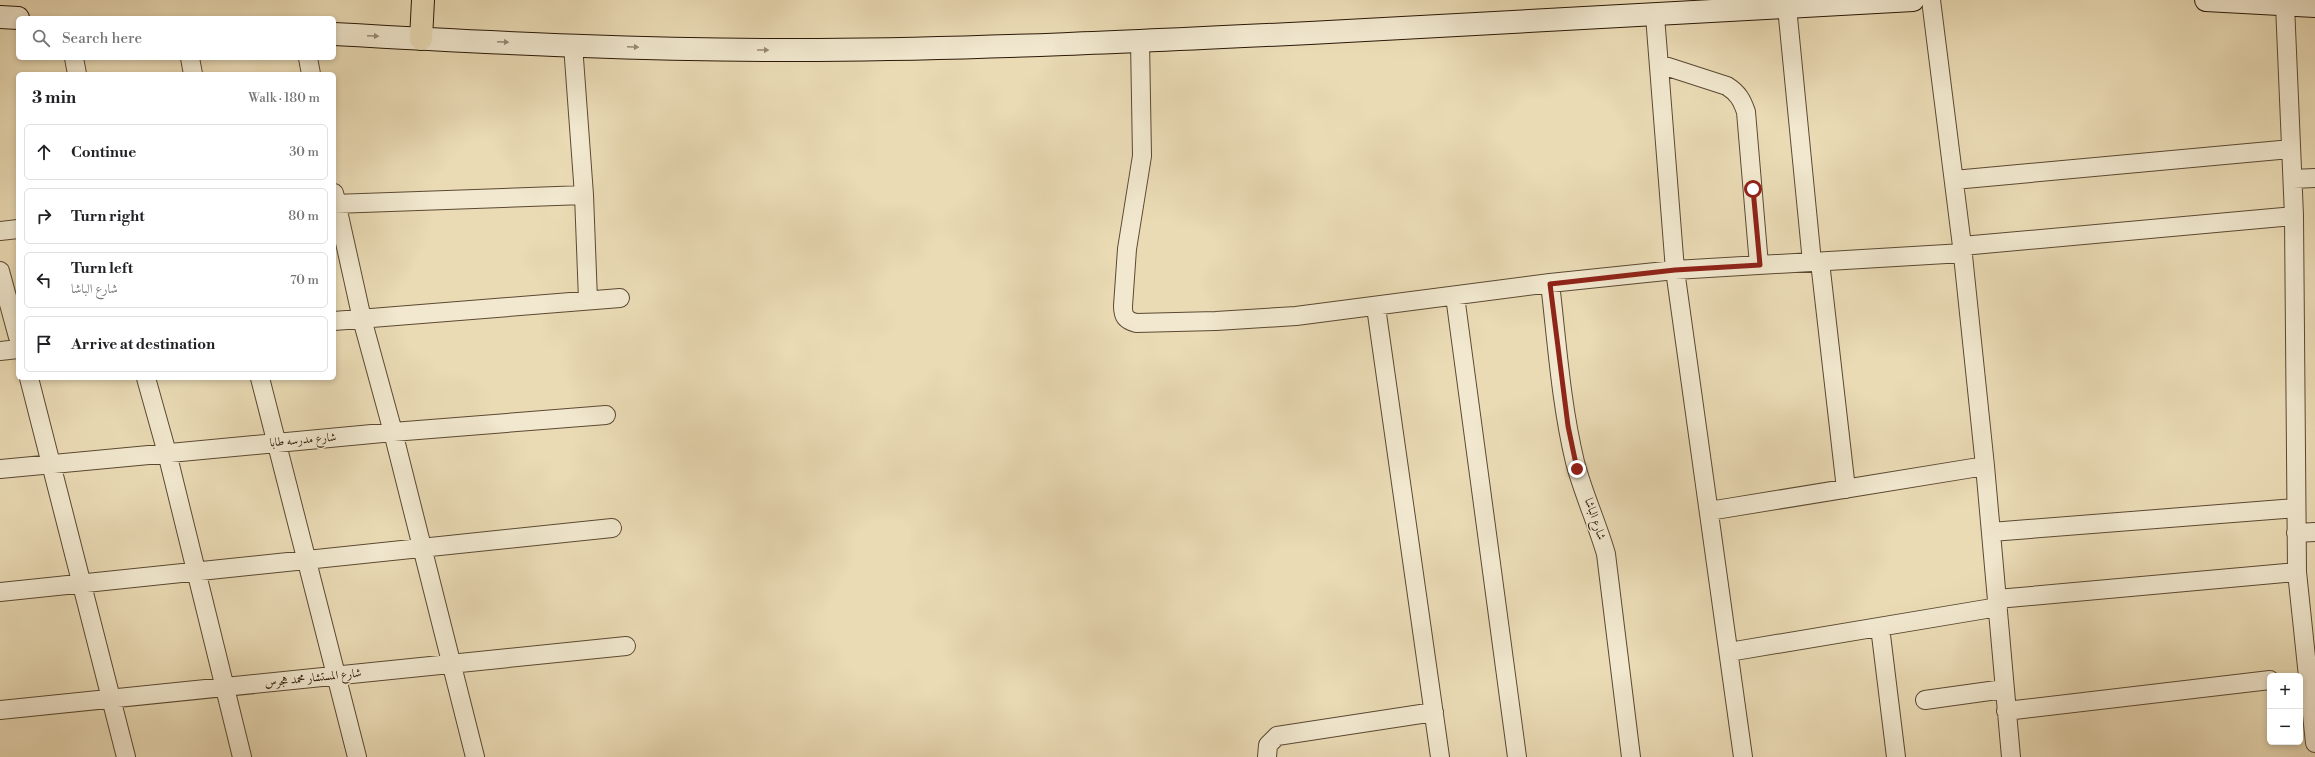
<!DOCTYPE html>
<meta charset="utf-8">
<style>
body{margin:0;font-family:"Libre Bodoni",Amiri,serif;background:#f2f2f2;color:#202124}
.controls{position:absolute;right:12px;bottom:12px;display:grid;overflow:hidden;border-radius:6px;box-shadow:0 2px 6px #0003}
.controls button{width:36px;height:36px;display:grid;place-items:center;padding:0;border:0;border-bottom:1px solid #e0e0e0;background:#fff;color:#202124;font:20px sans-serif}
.stop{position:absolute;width:12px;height:12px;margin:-9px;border:3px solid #8f2418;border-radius:50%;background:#fff}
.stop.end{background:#8f2418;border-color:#fff;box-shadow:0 1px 4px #0008}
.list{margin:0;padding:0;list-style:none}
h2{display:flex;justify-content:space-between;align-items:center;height:52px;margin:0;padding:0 16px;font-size:17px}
h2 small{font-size:13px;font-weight:400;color:#757577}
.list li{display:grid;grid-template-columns:26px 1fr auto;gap:12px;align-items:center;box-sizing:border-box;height:56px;margin:0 8px 8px;padding:0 8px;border:1px solid #e0e0e0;border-radius:6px}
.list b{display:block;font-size:15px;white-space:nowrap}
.list p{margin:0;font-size:13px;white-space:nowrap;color:#757577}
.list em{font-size:13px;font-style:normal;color:#757577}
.icon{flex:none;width:22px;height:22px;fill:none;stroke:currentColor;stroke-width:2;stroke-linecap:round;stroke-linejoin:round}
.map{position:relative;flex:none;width:2315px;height:757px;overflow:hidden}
.search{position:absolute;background:#fff;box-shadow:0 2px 6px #0003;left:16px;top:16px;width:320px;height:44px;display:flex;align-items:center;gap:10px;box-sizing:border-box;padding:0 14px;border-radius:6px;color:#757577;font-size:15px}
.panel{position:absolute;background:#fff;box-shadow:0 2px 6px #0003;left:16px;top:72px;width:320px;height:308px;border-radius:6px}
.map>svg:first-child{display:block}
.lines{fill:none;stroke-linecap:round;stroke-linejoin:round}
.street-casing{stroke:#5b4932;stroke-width:20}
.secondary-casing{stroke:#2b1807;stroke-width:24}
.highway-casing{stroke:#2b1807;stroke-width:24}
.street{stroke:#f1e8cf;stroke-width:18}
.secondary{stroke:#f1e8cf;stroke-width:22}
.highway{stroke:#eadbb5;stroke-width:22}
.oneway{fill:#988a75}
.route{stroke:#8f2418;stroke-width:5}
.labels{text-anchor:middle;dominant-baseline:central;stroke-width:3;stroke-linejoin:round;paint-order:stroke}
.street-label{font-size:12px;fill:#2b1807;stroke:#f1e8cf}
</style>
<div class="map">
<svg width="2315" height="757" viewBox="0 0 2315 757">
<rect width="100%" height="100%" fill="#eadbb5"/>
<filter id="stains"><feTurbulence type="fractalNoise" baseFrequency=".005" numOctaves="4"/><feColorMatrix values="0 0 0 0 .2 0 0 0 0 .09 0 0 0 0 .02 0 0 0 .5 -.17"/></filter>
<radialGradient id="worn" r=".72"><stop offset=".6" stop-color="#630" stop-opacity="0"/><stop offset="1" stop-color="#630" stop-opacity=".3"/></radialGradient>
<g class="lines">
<defs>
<path id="street" d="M1931 0 1962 246 1985 466 2011 757
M2285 5 2294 216 2297 572 2315 743
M1787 7 1812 262
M1655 16 1675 270 1743 757
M1140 41 1142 156 1127 249 1123 306C1123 317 1126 320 1136 323L1216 321 1296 316 1550 283 1675 270 1963 253
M573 45 584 195 588 300
M74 58 77 74
M190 58 193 74
M308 58 311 74
M1659 64 1727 86C1738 93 1742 100 1746 112L1759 265
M2293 179 2315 178
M1954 180 2291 149
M334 193 362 319 393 432 475 757
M334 204 584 195
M0 231 18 229
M1962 246 2294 216
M1820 262 1846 489
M0 271 18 337
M1550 283C1557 343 1561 404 1575 462 1583 493 1597 523 1606 554L1631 757
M1455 296 1517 757
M1376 307 1440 757
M334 321 620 298
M0 351 18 349
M29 378 126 757
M146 378 167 453 242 757
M260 378 357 757
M0 469 393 432 606 415
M1709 511 1985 466
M1991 532 2296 508
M2296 533 2315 532
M0 592 612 528
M1997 599 2297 572
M1880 627 1896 757
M1729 652 1998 607
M1925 700 2004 689
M0 710 626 646
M2006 711 2270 680
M1267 757 1268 745 1277 736 1434 712"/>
<path id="secondary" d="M2206 0 2315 6
M0 17 18 18
M334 34C495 43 657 51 818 50 982 49 1146 41 1310 33 1511 23 1712 12 1913 0"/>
<path id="highway" d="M421 39 423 0"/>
</defs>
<use href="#street" class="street-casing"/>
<use href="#secondary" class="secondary-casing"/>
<use href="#highway" class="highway-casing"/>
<use href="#street" class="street"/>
<use href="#secondary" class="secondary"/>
<use href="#highway" class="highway"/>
</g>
<defs><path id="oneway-solid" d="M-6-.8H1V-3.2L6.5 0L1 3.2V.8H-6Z"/></defs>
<g class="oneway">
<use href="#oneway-solid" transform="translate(373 36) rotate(3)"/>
<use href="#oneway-solid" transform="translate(503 42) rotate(2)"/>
<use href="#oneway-solid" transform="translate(633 47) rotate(2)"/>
<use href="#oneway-solid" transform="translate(763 50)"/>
</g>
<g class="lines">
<path class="route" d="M1577 469 1568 426 1550 284 1675 270 1760 265 1753 189"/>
</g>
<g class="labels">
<g class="street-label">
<text transform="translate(303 440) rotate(-5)">شارع مدرسه طابا</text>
<text transform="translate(1595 519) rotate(71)">شارع الباشا</text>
<text transform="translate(313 678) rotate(-6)">شارع المستشار محمد هجرس</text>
</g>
</g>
<rect width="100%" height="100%" filter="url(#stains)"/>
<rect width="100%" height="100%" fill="url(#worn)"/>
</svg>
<div class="controls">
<button>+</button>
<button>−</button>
</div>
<div class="stop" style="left:1753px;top:189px"></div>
<div class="stop end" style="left:1577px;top:469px"></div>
<div class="search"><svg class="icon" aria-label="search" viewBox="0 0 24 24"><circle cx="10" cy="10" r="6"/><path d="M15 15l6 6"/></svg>Search here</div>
<section class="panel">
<h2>3 min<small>Walk · 180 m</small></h2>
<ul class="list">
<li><svg class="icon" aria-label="ahead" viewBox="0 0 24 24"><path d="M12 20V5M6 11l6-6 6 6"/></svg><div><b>Continue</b></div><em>30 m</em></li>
<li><svg class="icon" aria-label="right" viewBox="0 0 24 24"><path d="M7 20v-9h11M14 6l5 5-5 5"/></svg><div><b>Turn right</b></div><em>80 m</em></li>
<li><svg class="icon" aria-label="left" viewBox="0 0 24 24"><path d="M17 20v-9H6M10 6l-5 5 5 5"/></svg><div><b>Turn left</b><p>شارع الباشا</p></div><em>70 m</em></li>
<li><svg class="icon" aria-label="arrive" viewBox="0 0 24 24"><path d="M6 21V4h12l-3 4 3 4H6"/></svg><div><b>Arrive at destination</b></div></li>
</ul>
</section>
</div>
